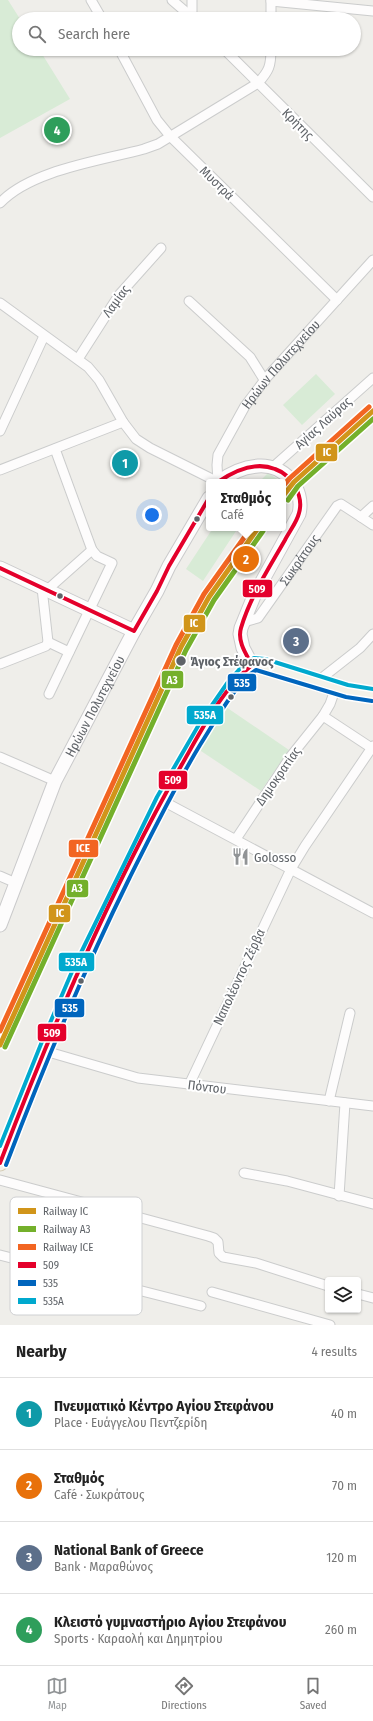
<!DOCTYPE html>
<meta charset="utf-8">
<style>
body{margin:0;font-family:"Fira Sans Condensed",sans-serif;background:#f2f2f2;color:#222}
.controls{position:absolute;right:12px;bottom:12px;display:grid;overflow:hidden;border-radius:4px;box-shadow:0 1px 3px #0004}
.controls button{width:36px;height:36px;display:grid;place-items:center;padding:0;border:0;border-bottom:1px solid #e0e0e0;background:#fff;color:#222;font:20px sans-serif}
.you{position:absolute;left:152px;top:515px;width:14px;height:14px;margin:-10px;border:3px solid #fff;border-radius:50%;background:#1a73e8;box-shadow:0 0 0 6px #1a73e833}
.badge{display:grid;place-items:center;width:26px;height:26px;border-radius:50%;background:#919496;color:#fff;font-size:13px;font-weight:700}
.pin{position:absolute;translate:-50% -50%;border:2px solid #fff;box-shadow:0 1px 4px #0006}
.popup{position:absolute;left:206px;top:479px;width:80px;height:52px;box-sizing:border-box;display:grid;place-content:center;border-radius:4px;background:#fff;filter:drop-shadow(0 1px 3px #0005);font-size:13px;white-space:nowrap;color:#767676}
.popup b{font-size:15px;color:#222}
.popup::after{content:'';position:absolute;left:50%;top:100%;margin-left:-8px;border:8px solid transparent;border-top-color:#fff}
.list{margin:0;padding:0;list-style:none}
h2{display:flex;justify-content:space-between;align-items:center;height:52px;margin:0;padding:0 16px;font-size:17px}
h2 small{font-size:13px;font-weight:400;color:#767676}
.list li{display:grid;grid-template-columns:26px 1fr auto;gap:12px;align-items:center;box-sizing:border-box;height:72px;padding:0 16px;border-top:1px solid #e0e0e0}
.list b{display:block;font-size:15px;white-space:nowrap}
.list p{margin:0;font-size:13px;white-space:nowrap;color:#767676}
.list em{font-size:13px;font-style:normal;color:#767676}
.icon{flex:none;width:22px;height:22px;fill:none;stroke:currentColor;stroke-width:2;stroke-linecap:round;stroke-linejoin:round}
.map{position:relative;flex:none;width:373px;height:1325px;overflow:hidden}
.search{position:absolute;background:#fff;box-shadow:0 1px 3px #0004;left:12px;right:12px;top:12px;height:44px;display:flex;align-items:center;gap:10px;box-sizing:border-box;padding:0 14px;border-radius:22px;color:#767676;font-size:15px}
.sheet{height:340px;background:#fff}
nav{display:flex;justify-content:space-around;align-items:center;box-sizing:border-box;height:56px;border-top:1px solid #e0e0e0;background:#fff;font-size:11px;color:#767676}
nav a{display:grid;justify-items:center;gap:2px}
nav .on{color:#919496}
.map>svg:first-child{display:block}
.green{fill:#d8ebd6}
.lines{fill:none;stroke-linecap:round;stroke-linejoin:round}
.street-casing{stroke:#cbcccc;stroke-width:11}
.secondary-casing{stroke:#cacacb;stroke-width:15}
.primary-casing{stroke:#d7ceb8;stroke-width:17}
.street{stroke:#fdfcfc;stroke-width:9}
.secondary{stroke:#fdfcfc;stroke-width:13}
.primary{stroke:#f4f2e9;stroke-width:15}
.bus-1-casing{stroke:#fff;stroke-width:7}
.bus-2-casing{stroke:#fff;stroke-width:7}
.bus-3-casing{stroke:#fff;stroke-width:7}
.bus-1{stroke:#e4002b;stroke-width:4}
.bus-2{stroke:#0065bd;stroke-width:4}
.bus-3{stroke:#00a9ce;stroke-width:4}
.rail-1-casing{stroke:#fff;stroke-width:8}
.rail-2-casing{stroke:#fff;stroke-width:8}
.rail-3-casing{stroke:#fff;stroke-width:8}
.rail-1{stroke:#d1951a;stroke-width:5}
.rail-2{stroke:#74b02b;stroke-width:5}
.rail-3{stroke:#f26522;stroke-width:5}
.bus-dot{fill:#5f6368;stroke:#fff;stroke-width:1.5}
.labels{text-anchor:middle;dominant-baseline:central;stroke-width:4;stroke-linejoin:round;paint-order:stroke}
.street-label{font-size:13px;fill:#5f6368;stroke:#fff}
.stop-label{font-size:13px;font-weight:bold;fill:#5f6368;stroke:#fff;text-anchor:start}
.poi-label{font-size:13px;fill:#5f6368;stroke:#fff;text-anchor:start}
.key{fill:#fff;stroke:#cfd0d2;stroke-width:1}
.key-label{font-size:11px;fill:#5f6368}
.line-badge{stroke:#fff;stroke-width:1.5}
.badge-label{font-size:11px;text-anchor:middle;font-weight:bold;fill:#fff}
</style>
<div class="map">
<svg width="373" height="1325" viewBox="0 0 373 1325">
<rect width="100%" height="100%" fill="#efeeea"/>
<path class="green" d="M0 0H8L20 19 19 49H39L70 99 0 138Z
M316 374 335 394 302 425 283 405Z
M268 473 279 480 277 482H244L246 480 260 481Z
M213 528H238L203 581 186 569Z
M226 707 289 750 261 791 198 749Z"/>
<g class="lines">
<defs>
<g id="street">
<path d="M91 0 102 19"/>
<path d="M172 0 194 19"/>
<path d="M271 1 373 11"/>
<path d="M192 17V0"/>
<path d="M271 19V0"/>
<path d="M119 49 157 120 170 136 337 300"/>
<path d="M224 49 373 197"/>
<path d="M0 203C31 170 100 161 144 149L158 144 258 83C269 71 271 66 271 49"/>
<path d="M189 301 250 357 265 381"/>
<path d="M0 303 88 367 99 380 123 422 136 439 150 448 218 482"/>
<path d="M78 359 119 295 161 248"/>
<path d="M0 431 44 336"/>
<path d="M273 467 373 378"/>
<path d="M0 470 123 422"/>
<path id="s1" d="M218 482 217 465 218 455 245 406 267 377 373 260"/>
<path d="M361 517 373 525"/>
<path d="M47 590 92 550"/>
<path id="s2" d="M244 622 258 618 337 506 341 504 361 517 373 506"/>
<path d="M48 642 69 652"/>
<path d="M0 664 46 646 48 642 42 588"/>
<path d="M318 681 360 648 373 634"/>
<path d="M336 687 330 704 323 716 373 749"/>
<path d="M49 694 112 563 97 556 92 550 55 449"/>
<path d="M0 757 55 781"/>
<path d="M161 800 373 913"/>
<path d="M236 839 291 756 323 716"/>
<path d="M0 876 16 883"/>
<path d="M45 1051 138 1078 373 1106"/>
<path d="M189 1085 291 869 305 846 373 746"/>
<path d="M329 1101 350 1013"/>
<path d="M244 1173 287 1181 373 1204"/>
<path d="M0 1180 208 1236 214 1238 218 1242 219 1253 223 1257 256 1263 328 1286"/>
<path d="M339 1196 345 1103"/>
<path d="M0 1255 201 1306"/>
<path d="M212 1292 330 1325"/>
<path d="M358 1294 373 1298"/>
</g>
<g id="secondary">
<path d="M218 482C229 474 243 467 258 466 284 464 305 488 299 514L254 596 241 628 240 634 243 648 252 665"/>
<path d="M0 568 134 631"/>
<path id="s3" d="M0 925 55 781 134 631 157 591 169 566 209 498"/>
</g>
<path id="primary" d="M0 1163C39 1058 84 956 134 856 152 818 172 781 194 744 210 717 226 691 248 668L255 664 263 665 347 691 373 695"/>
</defs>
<use href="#street" class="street-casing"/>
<use href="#secondary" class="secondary-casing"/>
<use href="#primary" class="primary-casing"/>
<use href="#street" class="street"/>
<use href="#secondary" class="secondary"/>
<use href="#primary" class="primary"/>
<defs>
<path id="bus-1" d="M218 482C234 471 255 461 275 469 292 475 304 496 299 513 297 522 289 532 285 540 269 568 250 597 241 628 237 641 246 654 252 665
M0 568 134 631
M134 631 157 591 169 566 209 498
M0 1163C52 1027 109 893 181 766 200 733 222 689 252 665"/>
<path id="bus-2" d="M6 1165C43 1068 83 972 129 879 152 833 174 788 200 745 213 725 236 682 256 670L346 697 372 701"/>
<path id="bus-3" d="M0 1146 41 1044 74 967 157 797 201 721 228 682 245 663 254 658 265 659 348 685 373 689"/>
</defs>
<use href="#bus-1" class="bus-1-casing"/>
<use href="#bus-2" class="bus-2-casing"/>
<use href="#bus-3" class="bus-3-casing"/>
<use href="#bus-1" class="bus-1"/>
<use href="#bus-2" class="bus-2"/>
<use href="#bus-3" class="bus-3"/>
<defs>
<path id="rail-1" d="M283 496 294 482 373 411
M0 1045 181 647 209 597 258 528"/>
<path id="rail-2" d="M288 500 298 486 373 419
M5 1047 186 650 214 600 263 531"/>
<path id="rail-3" d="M283 486 290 478 369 407
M0 1031 176 645 204 594 251 528"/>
</defs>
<use href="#rail-1" class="rail-1-casing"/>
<use href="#rail-2" class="rail-2-casing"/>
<use href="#rail-3" class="rail-3-casing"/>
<use href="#rail-1" class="rail-1"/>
<use href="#rail-2" class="rail-2"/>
<use href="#rail-3" class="rail-3"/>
</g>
<defs>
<symbol id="restaurant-bare" viewBox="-9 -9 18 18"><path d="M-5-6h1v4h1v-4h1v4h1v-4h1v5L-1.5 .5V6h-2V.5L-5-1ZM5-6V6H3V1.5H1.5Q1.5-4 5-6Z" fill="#919496" stroke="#fff" stroke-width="2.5" paint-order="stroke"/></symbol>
</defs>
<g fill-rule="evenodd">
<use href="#restaurant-bare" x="228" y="844" width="25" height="25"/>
</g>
<g class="bus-dot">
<circle cx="197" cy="519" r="3.5"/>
<circle cx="60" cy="596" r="3.5"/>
<circle cx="181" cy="661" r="5.5"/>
<circle cx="231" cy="697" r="3.5"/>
<circle cx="81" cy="981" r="3.5"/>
</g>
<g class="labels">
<g class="street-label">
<text transform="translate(298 124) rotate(45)">Κρήτης</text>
<text transform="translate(217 183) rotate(44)">Μυστρά</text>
<text transform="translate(116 301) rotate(-54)">Λαμίας</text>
<text stroke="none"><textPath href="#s1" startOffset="138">Ηρώων Πολυτεχνείου</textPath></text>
<text transform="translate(323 423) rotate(-42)">Αγίας Λαύρας</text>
<text stroke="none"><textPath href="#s2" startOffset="86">Σωκράτους</textPath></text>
<text stroke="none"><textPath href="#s3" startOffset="239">Ηρώων Πολυτεχνείου</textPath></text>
<text transform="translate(278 776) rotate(-55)">Δημοκρατίας</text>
<text transform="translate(239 977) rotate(-65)">Ναπολέοντος Ζέρβα</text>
<text transform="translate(207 1087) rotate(7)">Πόντου</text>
</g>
<g class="stop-label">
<text x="190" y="661">Άγιος Στέφανος</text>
</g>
<g class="poi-label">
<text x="254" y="857">Golosso</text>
</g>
</g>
<rect x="10" y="1197" width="132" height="118" rx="6" class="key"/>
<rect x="18" y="1208" width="18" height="6" fill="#d1951a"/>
<rect x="18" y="1226" width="18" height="6" fill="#74b02b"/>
<rect x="18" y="1244" width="18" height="6" fill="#f26522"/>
<rect x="18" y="1262" width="18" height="6" fill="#e4002b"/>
<rect x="18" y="1280" width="18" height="6" fill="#0065bd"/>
<rect x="18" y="1298" width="18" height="6" fill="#00a9ce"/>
<g class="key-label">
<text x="43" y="1215">Railway IC</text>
<text x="43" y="1233">Railway A3</text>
<text x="43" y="1251">Railway ICE</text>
<text x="43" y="1269">509</text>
<text x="43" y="1287">535</text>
<text x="43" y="1305">535A</text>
</g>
<g class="line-badge">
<rect x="315" y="443" width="23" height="19" rx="4" fill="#d1951a"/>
<rect x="242" y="579" width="31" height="19" rx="4" fill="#e4002b"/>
<rect x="183" y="614" width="23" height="19" rx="4" fill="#d1951a"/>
<rect x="161" y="670" width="23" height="19" rx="4" fill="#74b02b"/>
<rect x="227" y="673" width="30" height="19" rx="4" fill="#0065bd"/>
<rect x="186" y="705" width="38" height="20" rx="4" fill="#00a9ce"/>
<rect x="158" y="770" width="30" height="20" rx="4" fill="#e4002b"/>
<rect x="68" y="839" width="31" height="19" rx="4" fill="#f26522"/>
<rect x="66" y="879" width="23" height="19" rx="4" fill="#74b02b"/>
<rect x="48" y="904" width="23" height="19" rx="4" fill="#d1951a"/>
<rect x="58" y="952" width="37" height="20" rx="4" fill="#00a9ce"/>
<rect x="54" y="998" width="31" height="20" rx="4" fill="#0065bd"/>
<rect x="37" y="1023" width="30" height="19" rx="4" fill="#e4002b"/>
</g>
<g class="badge-label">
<text x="327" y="456">IC</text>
<text x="257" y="593">509</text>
<text x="194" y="627">IC</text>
<text x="172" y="684">A3</text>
<text x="242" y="687">535</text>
<text x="205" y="719">535A</text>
<text x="173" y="784">509</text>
<text x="83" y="852">ICE</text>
<text x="77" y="892">A3</text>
<text x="60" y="917">IC</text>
<text x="76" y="966">535A</text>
<text x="70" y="1012">535</text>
<text x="52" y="1037">509</text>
</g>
</svg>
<div class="controls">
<button><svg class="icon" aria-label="layers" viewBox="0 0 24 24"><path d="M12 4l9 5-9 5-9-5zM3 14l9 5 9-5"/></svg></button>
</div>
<div class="you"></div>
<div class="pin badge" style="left:125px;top:463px;background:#0f9aa8">1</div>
<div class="pin badge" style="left:246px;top:559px;background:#e8710a">2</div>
<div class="popup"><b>Σταθμός</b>Café</div>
<div class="pin badge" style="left:296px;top:641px;background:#5c6f8a">3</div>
<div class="pin badge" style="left:57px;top:130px;background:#2e9e5b">4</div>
<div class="search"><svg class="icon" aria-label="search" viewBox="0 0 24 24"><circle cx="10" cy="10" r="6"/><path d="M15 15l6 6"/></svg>Search here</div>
</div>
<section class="sheet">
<h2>Nearby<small>4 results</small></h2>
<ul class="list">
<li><span class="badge" style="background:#0f9aa8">1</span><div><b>Πνευματικό Κέντρο Αγίου Στεφάνου</b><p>Place · Ευάγγελου Πεντζερίδη</p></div><em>40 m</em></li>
<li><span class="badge" style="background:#e8710a">2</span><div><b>Σταθμός</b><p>Café · Σωκράτους</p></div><em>70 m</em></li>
<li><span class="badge" style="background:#5c6f8a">3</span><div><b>National Bank of Greece</b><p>Bank · Μαραθώνος</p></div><em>120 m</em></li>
<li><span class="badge" style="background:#2e9e5b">4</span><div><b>Κλειστό γυμναστήριο Αγίου Στεφάνου</b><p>Sports · Καραολή και Δημητρίου</p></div><em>260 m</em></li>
</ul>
</section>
<nav>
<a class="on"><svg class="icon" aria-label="map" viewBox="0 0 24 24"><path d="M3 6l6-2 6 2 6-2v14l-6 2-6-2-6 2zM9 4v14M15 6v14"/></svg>Map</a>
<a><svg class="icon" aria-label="directions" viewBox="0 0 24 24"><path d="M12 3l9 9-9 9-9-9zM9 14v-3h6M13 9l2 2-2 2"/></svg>Directions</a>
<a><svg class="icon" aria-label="saved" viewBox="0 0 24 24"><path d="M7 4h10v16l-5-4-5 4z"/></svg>Saved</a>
</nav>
